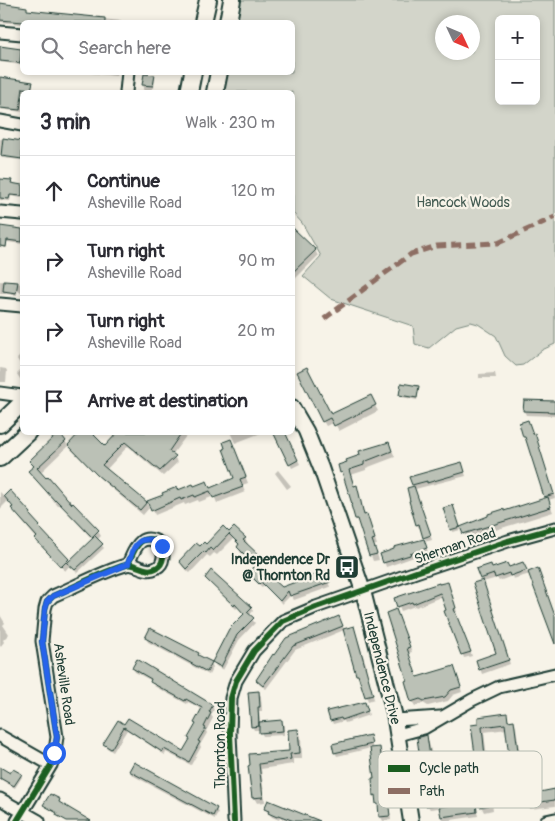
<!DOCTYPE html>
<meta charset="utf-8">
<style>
body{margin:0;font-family:Pangolin,sans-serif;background:#f7f7f7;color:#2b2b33}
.controls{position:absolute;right:15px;top:15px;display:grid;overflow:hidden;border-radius:8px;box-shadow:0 2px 8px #0003}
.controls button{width:45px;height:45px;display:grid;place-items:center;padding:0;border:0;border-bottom:1px solid #e1e1e2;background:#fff;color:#2b2b33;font:25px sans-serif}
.compass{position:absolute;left:435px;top:15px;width:45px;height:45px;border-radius:50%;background:#fff;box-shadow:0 2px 8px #0003;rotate:134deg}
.stop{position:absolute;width:15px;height:15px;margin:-11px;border:4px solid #2563eb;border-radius:50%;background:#fff}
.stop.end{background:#2563eb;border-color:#fff;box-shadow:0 1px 5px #0008}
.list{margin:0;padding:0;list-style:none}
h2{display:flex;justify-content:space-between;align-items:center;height:65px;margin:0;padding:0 20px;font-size:21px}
h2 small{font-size:16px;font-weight:400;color:#7c7c81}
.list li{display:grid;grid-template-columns:32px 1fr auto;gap:15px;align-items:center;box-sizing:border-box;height:70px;padding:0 20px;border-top:1px solid #e1e1e2}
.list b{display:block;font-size:19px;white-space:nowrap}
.list p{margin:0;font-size:16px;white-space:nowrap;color:#7c7c81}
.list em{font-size:16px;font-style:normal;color:#7c7c81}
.icon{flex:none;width:28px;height:28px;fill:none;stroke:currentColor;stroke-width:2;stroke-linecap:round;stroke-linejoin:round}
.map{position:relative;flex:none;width:555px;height:821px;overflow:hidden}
.search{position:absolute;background:#fff;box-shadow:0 2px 8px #0003;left:20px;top:20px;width:275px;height:55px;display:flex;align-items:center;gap:12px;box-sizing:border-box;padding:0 18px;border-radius:8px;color:#7c7c81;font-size:19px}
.panel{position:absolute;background:#fff;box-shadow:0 2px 8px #0003;left:20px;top:90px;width:275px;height:345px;border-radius:8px}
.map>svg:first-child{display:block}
.green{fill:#d3d5ca;stroke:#79897f;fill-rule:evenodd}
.shadow{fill:#0003}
.building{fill:#bbc1b6;stroke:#1f3d34}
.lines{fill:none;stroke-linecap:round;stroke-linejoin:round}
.minor-casing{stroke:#1f3d34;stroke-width:15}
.major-casing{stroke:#1f3d34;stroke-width:18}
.highway-casing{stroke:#1f3d34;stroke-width:20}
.minor{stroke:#f7f3e8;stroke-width:11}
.major{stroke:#f7f3e8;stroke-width:14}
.highway{stroke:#f7f3e8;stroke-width:16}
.quiet{stroke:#8d6e63;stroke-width:5;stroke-dasharray:10 5;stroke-linecap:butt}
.cycleway-casing{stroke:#f7f3e8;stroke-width:9}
.cycleway{stroke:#1b5e20;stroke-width:6}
.route{stroke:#2563eb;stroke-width:6}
.labels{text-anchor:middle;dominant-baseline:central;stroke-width:4.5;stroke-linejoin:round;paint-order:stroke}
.park-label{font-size:14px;fill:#435b52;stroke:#f7f3e8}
.street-label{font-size:14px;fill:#1f3d34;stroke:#f7f3e8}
.poi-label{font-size:14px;font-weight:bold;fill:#1f3d34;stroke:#f7f3e8;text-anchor:end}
.key{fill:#f7f3e8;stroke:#b6bcb2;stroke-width:1}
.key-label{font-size:14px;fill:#1f3d34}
</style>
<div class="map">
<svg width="555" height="821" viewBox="0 0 555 821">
<rect width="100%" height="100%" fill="#f7f3e8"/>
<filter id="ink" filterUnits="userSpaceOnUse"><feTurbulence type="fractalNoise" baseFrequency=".02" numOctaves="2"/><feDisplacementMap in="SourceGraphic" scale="10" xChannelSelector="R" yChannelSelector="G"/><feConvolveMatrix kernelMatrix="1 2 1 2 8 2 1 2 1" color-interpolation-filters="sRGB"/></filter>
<g filter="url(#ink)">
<path class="green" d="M241 0H555V344L542 350 523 365 516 366 505 356 496 336 478 324 471 322 456 326 429 348 415 344 413 326 331 299 303 276 321 256 302 223 293 213 292 92H221L226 73 292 72V22H236ZM499 19H536V101H499ZM442 22H472V52H442Z"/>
<path class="shadow" d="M0 4 26 8 28 12 133 22H22V24L0 22Z
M0 48 22 50V65L0 62Z
M82 72H117L116 76Z
M145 75 154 76 155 78 154 88H152L151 92H143Z
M0 79 32 83 33 85 32 92H22V112L0 109Z
M0 139 22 142V160L2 158 0 155Z
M11 182 12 185 22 186V198L11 196 10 201 0 200V183Z
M0 227 22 230V244L7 242V248L0 247Z
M292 228 315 250 318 256 292 282Z
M0 281 22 284V292L17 291V295L0 293Z
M22 354V367L17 359Z
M0 368 6 369 7 371 6 382H0Z
M20 371H22V382L17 374Z
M495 373 496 378H479V374Z
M418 387 419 390 417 400 402 397 400 395Z
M370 397 378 411 339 431 334 422 326 426 323 421Z
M525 402H555V416L526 415 524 411Z
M528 421 533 435 536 439 555 498 548 500 553 512 467 539 462 528 547 499 525 437Z
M81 432 105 448 120 432H189L172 455 178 462 163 476 128 446 106 470 146 503 149 508 143 515 102 480 72 450 69 445 40 473 98 531 101 536 97 540 104 548 77 573 70 565 65 571 40 544 37 539 16 514 13 509 14 508 8 501 0 509V492L5 497 10 492 30 514 43 533 70 562 93 540 60 504 58 506 33 476 34 467 30 461 65 441 68 446Z
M230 432H261V433L235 443Z
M274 432H284L300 464 292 468Z
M389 443 395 457 366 468V470L351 475 355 487 356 486 359 492 365 516 369 521 377 545H374L379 560 373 561 360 524 356 519 354 505 342 472Z
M233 446 248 483 242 485 245 492 217 503 214 496 199 502 198 500 185 505 184 503 155 515 149 501 177 489 178 491 194 488 210 489 236 479Z
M463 467 466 476 415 489 432 540 424 542 428 552 386 567 382 555 396 550 395 548 426 540 421 528 420 529 417 525 410 502 414 487 411 478Z
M278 470 291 486 287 489 275 473Z
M445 509H453L460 530 453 532Z
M229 534 245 539 248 544 247 545 260 558 263 563 258 568 281 588 326 575 330 587 294 600 291 595 282 604 264 585 262 587 254 580 252 576 255 566 241 553 238 547 240 546 233 539 217 555 214 553 210 557 207 555 190 573 183 567 180 562 200 548Z
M491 566 493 569 525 567 527 573 538 570 555 618V641L530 574 513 579 512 576 499 581 497 578 483 582 510 664 482 674 477 661 497 654 481 579Z
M206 578 251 607 253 611 249 616 255 623 239 640 223 670 216 666 214 662 245 615 238 607 236 609Z
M449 587 457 612 455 613 472 656 464 658 443 596 416 607 415 606 401 611 396 599Z
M0 615 5 623 3 625 9 634 3 640 4 642 0 647Z
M398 616 412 652 408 653 417 678 454 667 462 692 453 695 448 701 428 706 423 703 415 706 412 701Z
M341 622 344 630 295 650 266 689 259 684 257 680 287 639Z
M354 627 367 668 365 669 374 699 368 701 360 678 357 675Z
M146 638 198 654 201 658 211 663 213 667 209 675 148 642Z
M133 668 212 706 214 710 211 715 213 718 206 731 207 733 200 745 201 747 191 765 166 752 165 755 127 730 113 752 107 748 105 744 118 722 184 753 203 710 188 702 187 704 154 686 152 681 135 672Z
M258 692 261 696 262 711H259L260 723 281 721 284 725V735L263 736 260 730H254L252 726Z
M365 703 369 715 345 723 344 721 333 724 328 712Z
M506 715 509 722 513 721 516 727 525 794 519 795 513 781 507 729 484 732 493 810 484 812 481 806 480 778V725Z
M298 731 301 736 302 759H293V764L261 769 265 802 257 803 254 797 249 767 290 752Z
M369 736 373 749 379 748 382 752 387 800 389 804 391 820 383 821 381 817 380 807 375 795V779L371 748 337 756 335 752Z
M427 736 434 762 438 808 430 809 427 805 424 762 421 758Z
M0 768 11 775H21L22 777 15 788 0 779Z
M130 771 216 809 218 813 215 819 132 775Z
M555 791V806L530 809 527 803Z
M475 803 478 816 444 821 442 817Z
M265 809 317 821H288L280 818 279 820 272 817Z"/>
<path class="building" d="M0 3 27 7V10L105 18V22H23L0 20Z
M0 46 21 49 20 63 0 61Z
M144 74 155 75 153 86 142 85Z
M0 77 33 82 31 89 23 88 20 110 0 108Z
M3 138 22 141V159L1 156Z
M0 179 12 180 11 183 22 185V196L10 195 9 199 0 198Z
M0 226 22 229V242L7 240 6 247 0 246Z
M292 227 316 250 292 273Z
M4 281 18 282 16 293 3 291Z
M307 367 331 414 371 395 376 405 334 426 330 418 322 422 297 372Z
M401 383 419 386 417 398 399 395Z
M524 400 555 401V412L523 411Z
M528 420 533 434 535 433 554 494 544 497 525 437H523L519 423Z
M59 432 66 441 37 468 46 478 48 476 72 504 73 503 99 530 92 537 56 500 55 501 28 471 34 466 29 461Z
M80 432H91L105 446 118 432H182L169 451 176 456 160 471 125 442 102 465 147 502 140 510 97 475 68 445Z
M273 432H285L298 460 289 465Z
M231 439 246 477 240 479 243 487 213 498 210 491 195 497 194 495 181 500 180 498 151 511 147 501 163 495 162 493 177 487 178 490 193 484 194 486 207 481 210 488 234 478 223 449 225 448 223 442Z
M389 442 392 451 364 462V465L349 470 354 486 357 485 364 515 367 514 375 539 372 540 377 554 369 556 357 519H355L351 505 352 504 342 472 340 473 338 465 347 462 346 460 360 455 359 451Z
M462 462 465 472 427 483V481L412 485 409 477Z
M414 486 431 535 423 538 419 524 416 525 409 501H410L407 488Z
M10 490 31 513 30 515 40 526 39 527 69 559 61 567 35 539 37 537 11 508 13 507 4 496Z
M548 497 551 507 463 534 460 527 488 516V514L504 509V511Z
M453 505 460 527 450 530 443 508Z
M223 526 229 532 234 527 246 538 243 540 261 557 254 564 237 547 239 544 229 534 213 551 210 548 206 553 204 551 186 569 179 561 196 543 200 546 204 542 206 544Z
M95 536 103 544 75 570 67 563Z
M424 539 427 548 410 554V555L383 563 380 554 394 549V547Z
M523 562 527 570 510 576 509 573 495 578 494 574 480 579 476 569 491 564 492 568 507 563 509 567Z
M256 564 282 587 326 571 330 582 290 596 288 591 280 601 261 582 259 584 251 576 252 574 249 571Z
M538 568 555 616V644L528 572Z
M211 570 252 607 247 612 254 618 237 635 221 667 212 662 229 629 244 614 235 604 234 606 205 578Z
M483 580 509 660 479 670 476 660 496 653 473 583Z
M448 582 456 608 454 609 471 652 461 655 444 611 446 610 440 593 413 604 412 602 397 607 394 598 439 583V584Z
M396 609 410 647 407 648 417 677 454 666 461 687 451 690 445 697 424 701 420 699 411 702 405 681 407 680 386 613Z
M339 616 343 626 293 646 263 686 256 680 273 654 274 655 286 638Z
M354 626 373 695 365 697 358 675H356L343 629Z
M150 628 199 653 198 655 212 662 207 672 145 638Z
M137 659 213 705 209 712 211 713 204 727 206 728 198 741 200 742 189 762 164 749 162 752 124 727 111 749 103 744 118 720 124 724 128 718 183 751 190 739 188 738 196 724 194 723 202 708 186 699 185 701 150 682 151 679 132 668Z
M259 691 260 707H258L259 726 251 727 248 692Z
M365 702 368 711 342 720 341 718 330 721 327 711Z
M507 713 508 721 514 720 523 789 515 790 514 781H512L505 724 482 727 490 805 480 807 476 777 478 776 471 725 478 724V717Z
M282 720 283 731 259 733V722Z
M298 729 300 753 290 754 291 759 259 764 263 797 252 798 248 766 250 765 249 754 289 751 288 730Z
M370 735 372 744 334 753 332 744Z
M427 735 430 757H432L437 804 426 806 422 758 420 759 417 738Z
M380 747 386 799H388L390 816 379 817 378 804H376L375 795 373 796 372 778H374L370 748Z
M134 762 217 808 213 816 129 771Z
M0 767 10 773 13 769 22 774 14 786 0 778Z
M555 789V800L526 804 525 795Z
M50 794 60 799 59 802 91 821H67L56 815 57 813 43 805Z
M268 800 320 821H294L278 815 277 817 268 813 269 811 264 809Z
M476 802 477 812 441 817 439 807Z"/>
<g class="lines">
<defs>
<path id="minor" d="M0 32 22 34
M126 92 128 72
M0 121 22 125
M0 212 22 214
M0 304 22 306
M0 393 22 396
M396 720 440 717
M398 735 424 728 472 700 499 687 555 674
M0 736 51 765
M0 799 39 821
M17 821 51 765 54 757 57 737 42 641 45 609 47 602 53 596C77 586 101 572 126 565 136 562 145 574 156 568 165 564 164 552 161 544 140 530 135 549 128 564
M234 821 230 734 231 698 236 681 254 651 283 621 316 607 416 572 508 541 555 528
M546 821 555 819"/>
<path id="major" d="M292 407 306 431 321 468 363 591 394 713 411 821"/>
<path id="highway" d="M203 22 208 0
M228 22 232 0
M189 92 193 72
M215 92 219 72
M0 424 22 403
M0 458 28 432"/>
</defs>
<use href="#minor" class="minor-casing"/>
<use href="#major" class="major-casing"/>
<use href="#highway" class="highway-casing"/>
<use href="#minor" class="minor"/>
<use href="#major" class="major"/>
<use href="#highway" class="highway"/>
<path class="quiet" d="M324 319 411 254 437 246 498 243 555 217"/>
<defs>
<path id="cycleway" d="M17 821 51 765 54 757 57 737 42 641 45 609 47 602 53 596C77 586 101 572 126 565 136 562 145 574 156 568 165 564 164 552 161 544 140 530 135 549 128 564
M234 821 230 734 231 698 236 681 254 651 283 621 316 607 416 572 508 541 555 528"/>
</defs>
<use href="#cycleway" class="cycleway-casing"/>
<use href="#cycleway" class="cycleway"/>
</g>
</g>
<g class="lines" filter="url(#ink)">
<path class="route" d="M54 753 57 737 42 641 45 609 47 602 53 596 128 564C130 558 132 550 136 545 143 536 155 539 162 546"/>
</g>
<defs>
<symbol id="bus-square" viewBox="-11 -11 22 22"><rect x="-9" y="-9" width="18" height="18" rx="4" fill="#1f3d34" stroke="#f7f3e8"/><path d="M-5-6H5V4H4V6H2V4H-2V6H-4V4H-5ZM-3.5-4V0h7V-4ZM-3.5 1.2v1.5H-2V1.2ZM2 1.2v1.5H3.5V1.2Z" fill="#fff"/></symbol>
</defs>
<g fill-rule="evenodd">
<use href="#bus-square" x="333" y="553" width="28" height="28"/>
</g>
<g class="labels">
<g class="park-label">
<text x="463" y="202">Hancock Woods</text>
</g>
<g class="street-label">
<text transform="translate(455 546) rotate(-19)">Sherman Road</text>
<text transform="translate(382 668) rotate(76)">Independence Drive</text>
<text transform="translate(64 684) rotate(82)">Asheville Road</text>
<text transform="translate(220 745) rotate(-90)">Thornton Road</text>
</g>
<g class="poi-label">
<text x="330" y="559">Independence Dr<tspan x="330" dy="16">@ Thornton Rd</tspan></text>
</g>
</g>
<rect x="378" y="751" width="164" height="57" rx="8" class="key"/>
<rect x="388" y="765" width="22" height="7" fill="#1b5e20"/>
<rect x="388" y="788" width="22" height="6" fill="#8d6e63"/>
<g class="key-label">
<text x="419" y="773">Cycle path</text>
<text x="419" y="796">Path</text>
</g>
</svg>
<div class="controls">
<button>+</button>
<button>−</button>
</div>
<svg class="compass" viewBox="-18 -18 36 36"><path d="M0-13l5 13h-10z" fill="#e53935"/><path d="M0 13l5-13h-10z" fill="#7c7c81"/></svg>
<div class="stop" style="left:54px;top:753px"></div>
<div class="stop end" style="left:162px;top:546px"></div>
<div class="search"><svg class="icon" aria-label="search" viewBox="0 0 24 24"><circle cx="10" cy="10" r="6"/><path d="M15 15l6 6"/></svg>Search here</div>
<section class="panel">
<h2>3 min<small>Walk · 230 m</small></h2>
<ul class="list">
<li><svg class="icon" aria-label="ahead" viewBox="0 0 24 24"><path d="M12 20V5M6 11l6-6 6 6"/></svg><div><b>Continue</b><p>Asheville Road</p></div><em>120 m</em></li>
<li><svg class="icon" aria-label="right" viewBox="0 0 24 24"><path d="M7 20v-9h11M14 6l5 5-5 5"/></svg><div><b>Turn right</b><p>Asheville Road</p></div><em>90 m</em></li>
<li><svg class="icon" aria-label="right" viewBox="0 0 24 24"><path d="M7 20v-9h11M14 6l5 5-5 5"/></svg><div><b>Turn right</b><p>Asheville Road</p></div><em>20 m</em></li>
<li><svg class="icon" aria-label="arrive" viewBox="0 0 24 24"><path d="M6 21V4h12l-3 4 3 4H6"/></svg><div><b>Arrive at destination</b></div></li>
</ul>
</section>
</div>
